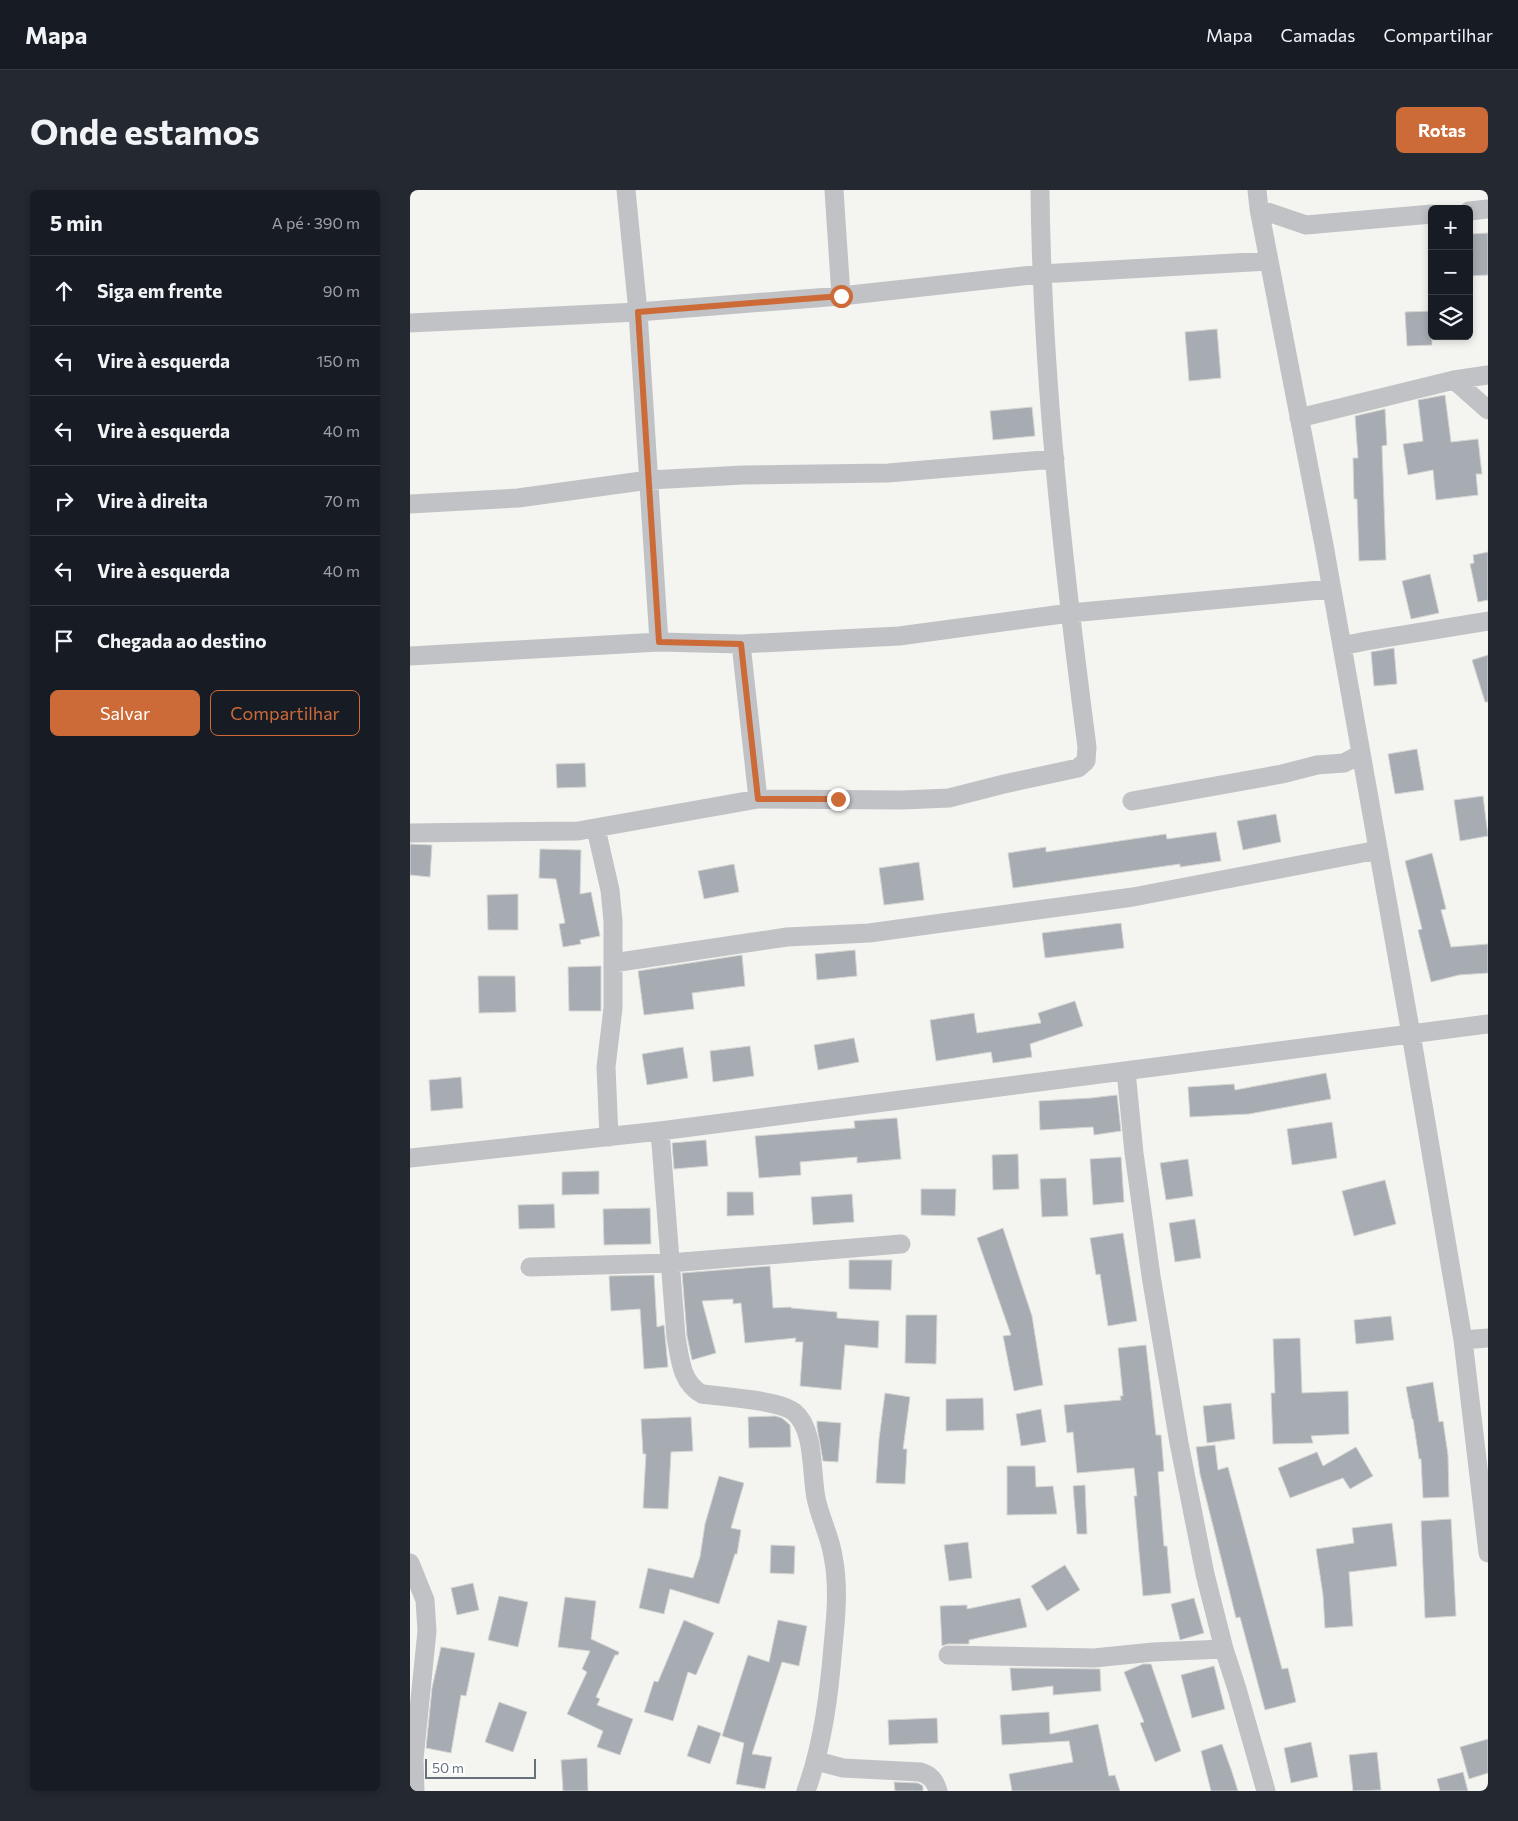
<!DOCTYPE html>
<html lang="pt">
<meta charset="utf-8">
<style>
body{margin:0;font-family:Commissioner,sans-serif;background:#242831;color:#f1f3f6}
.controls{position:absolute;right:15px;top:15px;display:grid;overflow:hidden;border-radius:8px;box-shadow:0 2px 8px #0003}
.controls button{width:45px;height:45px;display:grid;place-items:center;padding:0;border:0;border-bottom:1px solid #363941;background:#171b24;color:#f1f3f6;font:25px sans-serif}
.scale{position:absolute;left:15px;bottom:12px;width:111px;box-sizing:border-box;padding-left:5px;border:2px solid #67717e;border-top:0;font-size:14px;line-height:18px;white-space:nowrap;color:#67717e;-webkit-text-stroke:4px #fff;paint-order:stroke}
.stop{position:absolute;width:15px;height:15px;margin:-11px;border:4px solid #cc6a38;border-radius:50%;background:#fff}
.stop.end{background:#cc6a38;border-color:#fff;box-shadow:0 1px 5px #0008}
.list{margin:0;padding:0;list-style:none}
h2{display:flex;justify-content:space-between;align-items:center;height:65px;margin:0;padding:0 20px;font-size:21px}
h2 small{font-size:16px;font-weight:400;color:#9ea1a6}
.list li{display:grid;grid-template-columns:32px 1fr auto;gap:15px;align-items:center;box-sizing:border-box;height:70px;padding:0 20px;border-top:1px solid #363941}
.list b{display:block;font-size:19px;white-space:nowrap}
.list em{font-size:16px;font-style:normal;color:#9ea1a6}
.actions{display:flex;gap:10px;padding:15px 20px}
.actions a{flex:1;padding:11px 0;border:1px solid #cc6a38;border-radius:8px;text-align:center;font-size:18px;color:#cc6a38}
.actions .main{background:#cc6a38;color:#fff}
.icon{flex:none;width:28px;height:28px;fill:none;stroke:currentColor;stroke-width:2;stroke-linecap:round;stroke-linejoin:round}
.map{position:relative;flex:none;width:1078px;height:1601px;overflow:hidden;border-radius:8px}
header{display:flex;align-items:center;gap:30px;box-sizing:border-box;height:70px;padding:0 25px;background:#171b24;border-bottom:1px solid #363941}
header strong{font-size:24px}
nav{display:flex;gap:28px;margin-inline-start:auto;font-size:18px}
.intro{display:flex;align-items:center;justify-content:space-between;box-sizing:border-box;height:120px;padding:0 30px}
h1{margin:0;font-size:35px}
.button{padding:12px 22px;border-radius:8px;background:#cc6a38;color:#fff;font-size:18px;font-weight:700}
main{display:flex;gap:30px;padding:0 30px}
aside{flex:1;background:#171b24;border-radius:8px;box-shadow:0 2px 8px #0003}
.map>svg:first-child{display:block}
.building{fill:#a7acb2;stroke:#d5d5d3}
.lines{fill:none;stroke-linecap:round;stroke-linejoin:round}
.minor{stroke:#c0c2c5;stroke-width:19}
.route{stroke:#cc6a38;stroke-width:6}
</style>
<header>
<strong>Mapa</strong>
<nav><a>Mapa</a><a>Camadas</a><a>Compartilhar</a></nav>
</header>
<div class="intro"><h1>Onde estamos</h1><a class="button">Rotas</a></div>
<main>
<aside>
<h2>5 min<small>A pé · 390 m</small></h2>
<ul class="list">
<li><svg class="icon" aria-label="ahead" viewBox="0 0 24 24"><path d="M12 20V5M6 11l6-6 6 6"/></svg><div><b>Siga em frente</b></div><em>90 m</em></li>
<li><svg class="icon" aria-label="left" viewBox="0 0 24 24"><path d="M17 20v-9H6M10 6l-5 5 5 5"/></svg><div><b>Vire à esquerda</b></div><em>150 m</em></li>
<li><svg class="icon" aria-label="left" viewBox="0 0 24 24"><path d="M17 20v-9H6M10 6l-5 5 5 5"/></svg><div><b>Vire à esquerda</b></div><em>40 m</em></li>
<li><svg class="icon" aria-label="right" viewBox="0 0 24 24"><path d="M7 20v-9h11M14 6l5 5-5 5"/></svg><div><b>Vire à direita</b></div><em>70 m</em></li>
<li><svg class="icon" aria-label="left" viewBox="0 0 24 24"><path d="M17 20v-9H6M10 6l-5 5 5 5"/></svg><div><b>Vire à esquerda</b></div><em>40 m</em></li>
<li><svg class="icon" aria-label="arrive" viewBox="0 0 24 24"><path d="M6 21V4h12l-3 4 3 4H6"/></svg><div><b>Chegada ao destino</b></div></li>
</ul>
<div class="actions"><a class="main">Salvar</a><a>Compartilhar</a></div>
</aside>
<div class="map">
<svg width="1078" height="1601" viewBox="0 0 1078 1601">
<rect width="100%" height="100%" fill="#f4f4f1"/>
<path class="building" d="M1078 43V85L1059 86V44Z
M1022 121V155L997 156 995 122Z
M807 139 811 188 779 191 775 142Z
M1035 205 1041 252 1068 249 1072 284H1066L1068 305 1026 310 1023 280 998 285 993 254 1013 251 1008 210Z
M622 217 625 246 583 250 580 221Z
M975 219 977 255 972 256 976 370 949 371 947 309H944L943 268H948L945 226Z
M1078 362V410L1068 412 1060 374 1064 373 1063 365Z
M1020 384 1029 423 1001 429 992 391Z
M984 458 987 494 964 496 961 462Z
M1078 465V512H1075L1062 470Z
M1007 559 1014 600 985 604 978 564Z
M175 573 176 597 147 598 146 574Z
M1073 606 1078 646 1050 651 1044 610Z
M866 624 871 652 833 660 827 631Z
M806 642 811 671 770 677V674L603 698 598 663 636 657V662L756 644 757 649Z
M0 654 22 655 20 687 0 685Z
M130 659 171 660 170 704 181 702 190 746 170 750 171 754 153 757 149 734 155 733 146 689 129 688Z
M1022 663 1036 719 1031 720 1041 757 1078 754V783L1049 785 1021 792 1008 740 1012 739 995 671Z
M509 672 514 710 474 715 469 678Z
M324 674 329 702 294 709 288 681Z
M108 704V740H78L77 705Z
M711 733 714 758 635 768 632 743Z
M445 760 447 786 407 790 405 764Z
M332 765 335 796 282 803 284 819 234 825 228 781Z
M191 776V821H159L158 777Z
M68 786H105L106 822 69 823Z
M665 811 673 836 620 854 622 867 583 873 581 862 526 871 520 830 564 823 567 843 631 833 628 823Z
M444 848 449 872 408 880 404 855Z
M340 856 344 886 303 892 300 861Z
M273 857 278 888 237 895 232 864Z
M916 883 921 909 839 924 780 927 778 897 824 894 825 900Z
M51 887 53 918 21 921 19 890Z
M707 905 711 941 684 945 683 937 630 940 629 911 681 908Z
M487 928 491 969 447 973V967L390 972 391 985 349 988 345 946 445 938 444 931Z
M922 932 927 968 882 975 877 939Z
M296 950 298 976 264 979 262 953Z
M608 964 609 999 583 1000 582 965Z
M711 967 714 1012 683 1015 680 969Z
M778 969 783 1006 756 1010 750 973Z
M189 981V1004L152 1005V982Z
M656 988 658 1026 632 1027 630 989Z
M975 990 986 1034 944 1046 932 1001Z
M511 999H546L545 1026 511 1025Z
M317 1002H343L344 1025 317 1026Z
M442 1004 444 1032 403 1035 401 1007Z
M144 1014 145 1038 109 1039 108 1015Z
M240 1018 241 1054 194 1055 193 1019Z
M785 1029 791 1068 765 1072 759 1033Z
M593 1038 622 1126 633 1195 604 1201 593 1146 601 1145 567 1048Z
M713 1043 727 1131 698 1136 690 1084 686 1085 680 1048Z
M439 1070H482L481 1100 439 1099Z
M360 1076 363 1118 381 1117V1118L427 1122V1128L469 1131 468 1158 435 1155 431 1200 390 1196 393 1152H385L386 1148 335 1153 331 1113 323 1114V1109L292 1111 306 1163 282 1170 277 1146 272 1083Z
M244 1085 247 1137 254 1135 258 1177 234 1179 230 1119 201 1121 199 1086Z
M496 1125H527L526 1174 495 1173Z
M981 1126 984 1150 946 1154 944 1130Z
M890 1148 892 1203 938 1201 939 1244 901 1246 903 1253 863 1254 861 1203H865L863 1149Z
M736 1155 746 1245H751L754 1281 748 1282 754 1356H757L761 1403 733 1406 724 1306H727L724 1278 667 1283 663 1242 657 1243 654 1215 711 1210 710 1206H713L708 1158Z
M1023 1192 1029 1232 1033 1231 1038 1265 1039 1307 1013 1308 1011 1269H1009L1003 1229H1002L996 1197Z
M475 1203 500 1207 493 1259H497L495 1294 466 1293 469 1249Z
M573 1208 574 1240 536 1241V1209Z
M821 1213 825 1249 797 1253 793 1216Z
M631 1219 636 1252 611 1256 606 1224Z
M365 1226 372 1228 380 1235 381 1257 339 1258 338 1227Z
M281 1227 283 1261 261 1262 258 1319 233 1318 236 1264H233L231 1229Z
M407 1231 431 1233 428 1272 413 1271 407 1237Z
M805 1255 808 1280 818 1277 872 1479 878 1478 886 1512 855 1520 830 1427 826 1428 790 1284 786 1257Z
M946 1257 963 1286 940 1299 933 1288 880 1308 868 1278 907 1262 913 1276Z
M597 1276H625L626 1297 643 1296 647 1324 597 1325Z
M309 1286 334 1293 321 1338 331 1340 327 1364H325L309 1414 260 1399 254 1424 229 1418 238 1378 283 1388 290 1367 295 1334Z
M675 1295 677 1344H667L663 1296Z
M1041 1329 1046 1426 1015 1428 1011 1331Z
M982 1333 987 1376 939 1382 943 1436 915 1438 913 1405 906 1359 944 1353 942 1338Z
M558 1352 562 1388 539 1391 534 1355Z
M361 1355 385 1356 384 1384 360 1383Z
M655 1375 670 1400 637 1421 621 1396Z
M63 1393 69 1420 47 1425 41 1398Z
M89 1406 118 1412 108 1457 78 1450Z
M155 1407 186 1411 181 1449 209 1462 208 1465H205L186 1507 190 1509 187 1515 223 1529 210 1565 187 1557 193 1541 157 1524 177 1482 172 1479 180 1461 148 1457Z
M610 1408 617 1437 559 1450V1454H538L532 1456 530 1416 557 1415V1419Z
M784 1408 794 1443 770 1450 761 1414Z
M274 1430 304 1443 286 1485 278 1482 263 1531 234 1522 244 1491 248 1492Z
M368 1430 397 1436 389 1476 372 1472 342 1564 362 1567 355 1599 326 1594 334 1553 312 1546 338 1465 359 1472Z
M31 1457 65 1463 56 1506 51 1505 41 1563 16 1558 22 1498Z
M733 1474H741L771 1561 745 1572 730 1533 734 1532 714 1482Z
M804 1476 815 1519 782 1528 771 1485Z
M600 1478 690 1479 691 1501 643 1505V1496L602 1501Z
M89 1512 117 1522 103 1562 75 1552Z
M639 1522 640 1544 688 1534 699 1586 705 1585 710 1601H602L599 1584 663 1572 659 1551 592 1555 590 1525Z
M527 1528 528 1553 479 1555 478 1530Z
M288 1535 311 1543 300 1574 277 1566Z
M1078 1549V1583L1059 1589 1050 1557Z
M901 1552 908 1587 881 1593 874 1558Z
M812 1554 822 1582 828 1601H801L791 1561Z
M967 1562 971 1600 943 1601 939 1565Z
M177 1568 178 1601H153L151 1570Z
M1053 1582 1058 1601H1030L1027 1589Z
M484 1592 508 1593 513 1596V1601H485Z"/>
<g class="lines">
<path class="minor" d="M216 0 228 122 249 452
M424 0 431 106
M847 0 849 19 914 355 1001 844 1053 1150 1078 1363
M849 19 896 35 1022 24
M1059 21 1078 19
M0 133 228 122 431 106 631 84 859 71
M1044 190 1078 220
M889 228 1044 190 1078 185
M0 314 108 308 239 290 333 285 478 283 645 269
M331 454 348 609
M932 456 956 451 1078 431
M0 466 249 452 331 454 489 446 660 423 921 399
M722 611 872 584 907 575 934 573 951 564
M186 639 200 700 203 731V818L196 877 199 947
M0 643 168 641 348 609 492 610 539 608 594 594 668 578 676 571 677 557C653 372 632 186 630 0
M203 773 377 747 459 743 723 707 968 660
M716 881 724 963 741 1086 769 1253 795 1384 814 1459 827 1499 856 1601
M250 941 266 1147C270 1168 271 1193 292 1204 313 1207 370 1210 384 1222 405 1239 401 1283 406 1308 410 1328 420 1346 423 1366 429 1396 426 1426 423 1456 419 1505 413 1554 396 1601
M0 968 250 941 1078 834
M120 1077 260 1073 491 1054
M1053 1150 1078 1148
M0 1373 15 1410 17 1441 4 1569 5 1601
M538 1465 684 1468 743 1462 814 1459
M407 1571 433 1578 510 1582C521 1585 525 1591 528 1601"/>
</g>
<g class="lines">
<path class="route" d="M428 609H348L331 454 249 452 228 122 431 106"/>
</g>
</svg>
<div class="controls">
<button>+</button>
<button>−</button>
<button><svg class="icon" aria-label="layers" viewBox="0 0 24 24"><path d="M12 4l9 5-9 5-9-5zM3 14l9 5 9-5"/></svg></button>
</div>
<div class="scale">50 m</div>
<div class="stop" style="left:431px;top:106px"></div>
<div class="stop end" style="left:428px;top:609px"></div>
</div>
</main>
